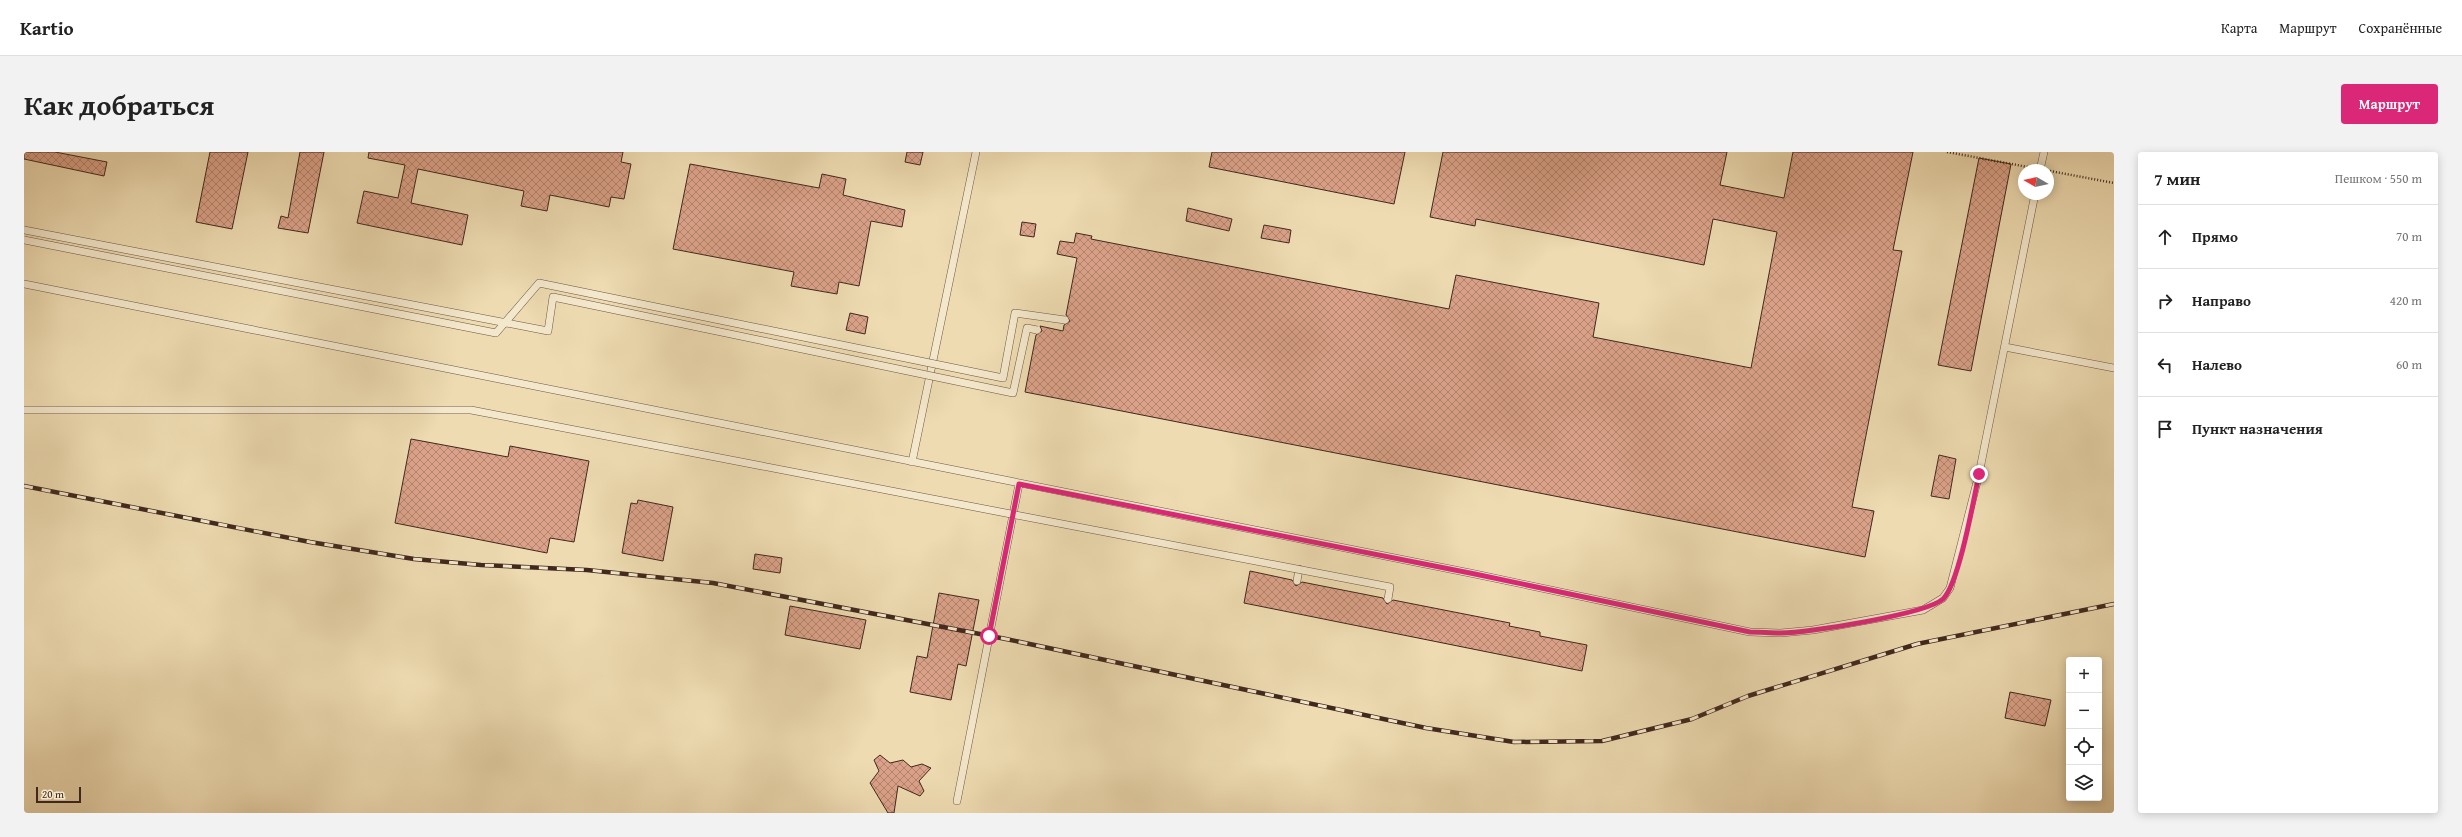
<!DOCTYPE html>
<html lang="ru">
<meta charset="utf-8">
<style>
body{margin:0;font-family:"Gentium Book Plus",serif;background:#f2f2f2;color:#222}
.controls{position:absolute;right:12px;bottom:12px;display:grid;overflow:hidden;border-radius:4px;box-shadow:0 2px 10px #0003}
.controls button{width:36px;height:36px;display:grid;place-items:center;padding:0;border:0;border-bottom:1px solid #e0e0e0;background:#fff;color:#222;font:20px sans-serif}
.compass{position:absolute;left:1994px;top:12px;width:36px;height:36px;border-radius:50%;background:#fff;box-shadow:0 2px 10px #0003;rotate:279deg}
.scale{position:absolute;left:12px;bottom:10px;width:45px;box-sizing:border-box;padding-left:4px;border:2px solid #40281e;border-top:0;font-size:11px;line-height:14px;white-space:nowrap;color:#40281e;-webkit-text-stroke:3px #f4e8cc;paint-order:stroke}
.stop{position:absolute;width:12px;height:12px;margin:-9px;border:3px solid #db2777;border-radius:50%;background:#fff}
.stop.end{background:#db2777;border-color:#fff;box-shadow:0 1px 4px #0008}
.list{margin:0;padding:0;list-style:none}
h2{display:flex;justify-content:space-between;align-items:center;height:52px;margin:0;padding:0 16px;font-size:17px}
h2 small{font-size:13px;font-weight:400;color:#767676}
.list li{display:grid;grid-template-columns:26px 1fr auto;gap:12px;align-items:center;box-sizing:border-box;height:64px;padding:0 16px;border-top:1px solid #e0e0e0}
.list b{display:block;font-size:15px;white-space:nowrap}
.list em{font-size:13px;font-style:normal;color:#767676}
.icon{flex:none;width:22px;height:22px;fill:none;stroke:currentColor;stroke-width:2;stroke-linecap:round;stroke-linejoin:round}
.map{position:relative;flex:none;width:2090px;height:661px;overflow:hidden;border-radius:4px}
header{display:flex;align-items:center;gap:24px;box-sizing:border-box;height:56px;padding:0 20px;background:#fff;border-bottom:1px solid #e0e0e0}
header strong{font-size:19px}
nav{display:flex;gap:22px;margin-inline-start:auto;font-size:14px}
.intro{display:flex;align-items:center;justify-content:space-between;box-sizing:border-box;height:96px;padding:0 24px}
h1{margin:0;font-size:28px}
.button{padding:10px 18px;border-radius:4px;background:#db2777;color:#fff;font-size:14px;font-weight:700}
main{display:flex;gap:24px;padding:0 24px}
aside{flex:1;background:#fff;border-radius:4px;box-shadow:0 2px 10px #0003}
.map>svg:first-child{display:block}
.building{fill:url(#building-cross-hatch);stroke:#40281e}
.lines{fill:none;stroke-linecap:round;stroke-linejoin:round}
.service-casing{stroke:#6c5543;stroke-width:8}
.path{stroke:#40281e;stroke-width:2.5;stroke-dasharray:1 2;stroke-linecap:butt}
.service{stroke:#f4e8cc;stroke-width:7}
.rail-casing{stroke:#40281e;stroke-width:4.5}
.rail{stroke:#f4e8cc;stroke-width:3;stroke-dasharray:9;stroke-linecap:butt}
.service-bridge-casing{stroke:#6c5543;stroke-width:8;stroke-linecap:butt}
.path-bridge{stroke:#40281e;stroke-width:2.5;stroke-dasharray:1 2;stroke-linecap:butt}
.service-bridge{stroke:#f4e8cc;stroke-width:7}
.route{stroke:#db2777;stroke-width:5}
</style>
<header>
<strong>Kartio</strong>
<nav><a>Карта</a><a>Маршрут</a><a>Сохранённые</a></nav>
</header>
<div class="intro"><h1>Как добраться</h1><a class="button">Маршрут</a></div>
<main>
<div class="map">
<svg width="2090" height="661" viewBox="0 0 2090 661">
<defs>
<pattern id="building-cross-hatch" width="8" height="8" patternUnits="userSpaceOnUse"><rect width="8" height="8" fill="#dba289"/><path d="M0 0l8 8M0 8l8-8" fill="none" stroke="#b3846f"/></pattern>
</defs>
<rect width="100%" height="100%" fill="#eedbb1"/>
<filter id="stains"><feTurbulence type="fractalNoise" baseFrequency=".005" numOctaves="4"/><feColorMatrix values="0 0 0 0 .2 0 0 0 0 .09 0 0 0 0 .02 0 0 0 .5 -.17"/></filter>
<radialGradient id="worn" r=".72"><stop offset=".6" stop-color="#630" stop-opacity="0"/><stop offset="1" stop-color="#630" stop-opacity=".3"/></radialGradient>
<path class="building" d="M0 0H31L83 10 80 24 0 7Z
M186 0H224L208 77 172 70Z
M276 0H300L284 81 254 76 257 64 264 66Z
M345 0H599L597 10 607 12 600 47 587 45 585 55 526 43 523 59 497 54 500 39 394 17 387 51 444 63 438 93 333 71 340 39 374 46 381 13 344 6Z
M883 0H899L896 13 881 10Z
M1188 0H1381L1370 52 1185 15Z
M1419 0H1703L1696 33 1760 46 1769 0H1889L1869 98 1878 99 1828 355 1850 359 1841 405 1001 240 1012 183 1018 179 1016 174 1039 179 1040 173 1046 169 1042 163 1053 106 1033 102 1036 89 1050 91 1052 81 1068 84 1067 87 1425 157 1432 123 1575 151 1569 185 1727 216 1753 80 1689 67 1680 113 1452 67 1451 74 1406 65Z
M1955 6 1987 12 1947 219 1914 213Z
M666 12 795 36 798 22 822 27 819 43 881 58 878 75 847 69 835 134 815 130 813 142 767 134 770 120 649 97Z
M1164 56 1208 67 1205 79 1162 69Z
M998 70 1012 72 1010 85 996 83Z
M1240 73 1267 78 1265 91 1237 86Z
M826 161 844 165 841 182 822 178Z
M387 287 484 305 486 294 565 309 550 390 526 386 523 401 371 371Z
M1915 303 1932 307 1925 347 1907 344Z
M614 348 649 355 639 409 598 401 607 351 613 352Z
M731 402 758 406 756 421 729 417Z
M1226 419 1268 428 1272 434 1278 430 1359 446 1363 452 1369 448 1486 471 1485 474 1516 480V484L1563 493 1558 519 1220 451Z
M915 441 955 448 942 514 934 512 927 548 886 540 893 504 903 506Z
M766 454 842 468 836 497 761 483Z
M1986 540 2027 548 2021 574 1981 566Z
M856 603 866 611 879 608 887 615 898 612 907 616 895 629 900 639 896 644 874 634 870 661H864L846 631 855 619 850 608Z"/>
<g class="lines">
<defs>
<path id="service" d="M2016 18 2020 0
M0 132 1451 422 1726 480 1757 481 1789 478 1899 458 1919 446 1926 436 1955 322 2011 42
M1981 195 2090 216
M888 310 952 0
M1273 429 1275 417
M933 649 995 332"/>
</defs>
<use href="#service" class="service-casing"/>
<path class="path" d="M2026 19 2090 31"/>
<use href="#service" class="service"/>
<defs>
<path id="rail" d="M0 334 286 390 390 407 457 413 563 418 689 431 982 487 1402 576 1490 590 1578 589 1668 567 1724 544 1893 492 2090 452"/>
</defs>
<use href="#rail" class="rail-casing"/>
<use href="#rail" class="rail"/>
<defs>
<path id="service-bridge" d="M0 78 524 179 529 145 989 241 1003 176 1013 178
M0 88 472 181 515 131 979 226 991 161 1041 168
M0 258H447L1366 435 1364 447"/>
</defs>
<use href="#service-bridge" class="service-bridge-casing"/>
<path class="path-bridge" d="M1923 0 2020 18"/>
<use href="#service-bridge" class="service-bridge"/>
</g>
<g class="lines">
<path class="route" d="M965 484 995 332 1451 422 1726 480C1736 480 1747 481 1757 481 1784 481 1902 462 1919 447 1935 432 1950 346 1955 322"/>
</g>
<rect width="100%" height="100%" filter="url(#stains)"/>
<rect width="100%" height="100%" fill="url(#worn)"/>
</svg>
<div class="controls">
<button>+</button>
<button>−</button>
<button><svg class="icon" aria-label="locate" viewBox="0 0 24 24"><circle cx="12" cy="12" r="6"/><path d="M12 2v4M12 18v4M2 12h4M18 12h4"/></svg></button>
<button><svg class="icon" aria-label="layers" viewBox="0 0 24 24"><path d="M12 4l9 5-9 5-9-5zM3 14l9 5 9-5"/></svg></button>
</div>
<svg class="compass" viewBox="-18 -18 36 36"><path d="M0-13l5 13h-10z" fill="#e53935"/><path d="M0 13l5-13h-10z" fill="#767676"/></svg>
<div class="scale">20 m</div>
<div class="stop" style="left:965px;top:484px"></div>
<div class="stop end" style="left:1955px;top:322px"></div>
</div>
<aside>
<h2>7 мин<small>Пешком · 550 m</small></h2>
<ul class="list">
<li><svg class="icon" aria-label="ahead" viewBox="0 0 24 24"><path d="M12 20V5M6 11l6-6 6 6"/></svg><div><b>Прямо</b></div><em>70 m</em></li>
<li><svg class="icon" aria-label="right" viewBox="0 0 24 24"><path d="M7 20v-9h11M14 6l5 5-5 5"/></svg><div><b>Направо</b></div><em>420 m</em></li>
<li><svg class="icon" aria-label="left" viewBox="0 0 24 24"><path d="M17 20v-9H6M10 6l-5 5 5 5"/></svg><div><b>Налево</b></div><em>60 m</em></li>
<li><svg class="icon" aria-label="arrive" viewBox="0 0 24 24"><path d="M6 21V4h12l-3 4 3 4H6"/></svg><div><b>Пункт назначения</b></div></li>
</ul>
</aside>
</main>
